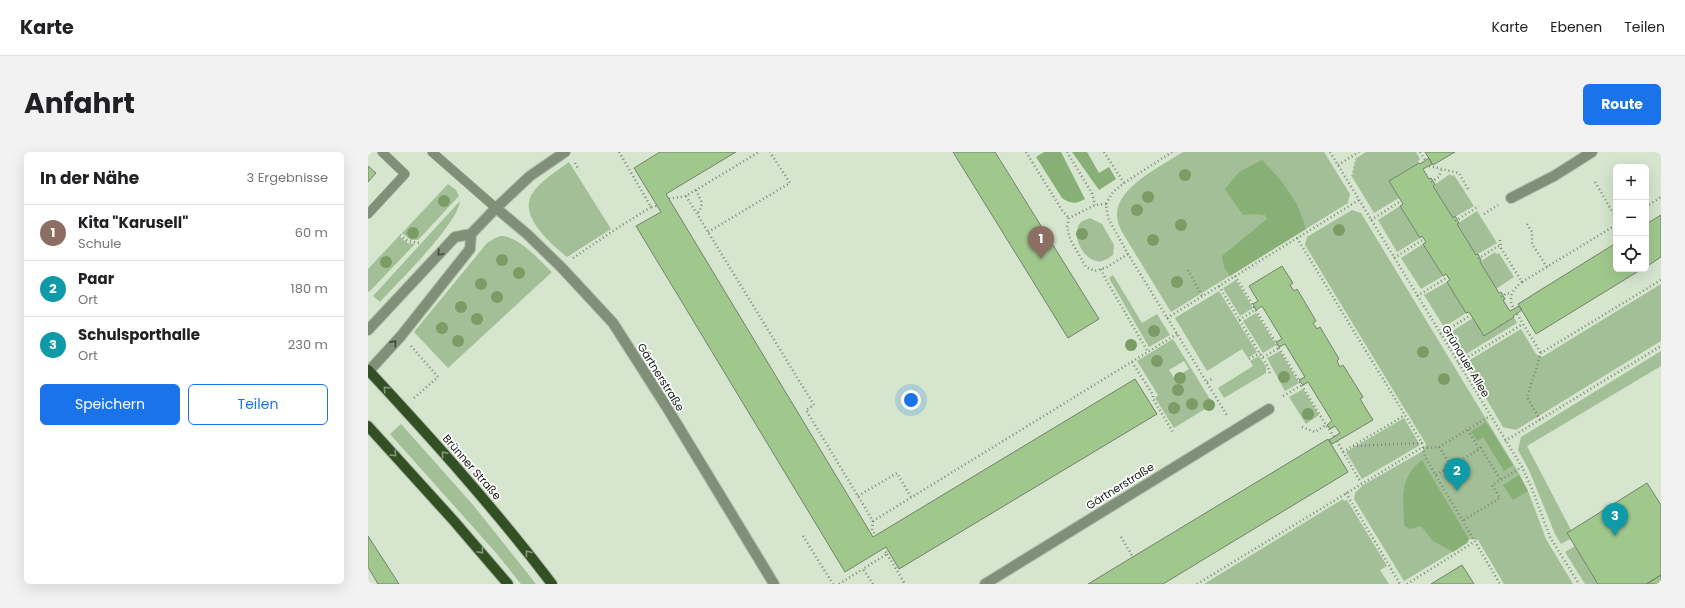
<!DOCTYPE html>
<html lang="de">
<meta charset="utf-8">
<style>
body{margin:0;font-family:Poppins,sans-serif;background:#f2f2f2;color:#202124}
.controls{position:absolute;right:12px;top:12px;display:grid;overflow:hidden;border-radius:6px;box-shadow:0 4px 16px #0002}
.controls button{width:36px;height:36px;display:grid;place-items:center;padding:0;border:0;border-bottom:1px solid #e0e0e0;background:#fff;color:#202124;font:20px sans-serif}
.you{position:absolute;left:543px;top:248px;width:14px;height:14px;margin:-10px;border:3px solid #fff;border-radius:50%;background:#1a73e8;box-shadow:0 0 0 6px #1a73e833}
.badge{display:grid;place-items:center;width:26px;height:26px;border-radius:50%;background:#1a73e8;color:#fff;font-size:13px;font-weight:700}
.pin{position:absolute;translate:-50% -33px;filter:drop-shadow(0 1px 2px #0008)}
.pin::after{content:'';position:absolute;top:21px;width:14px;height:12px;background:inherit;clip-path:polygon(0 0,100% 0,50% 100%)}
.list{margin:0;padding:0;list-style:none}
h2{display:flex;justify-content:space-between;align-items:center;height:52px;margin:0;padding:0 16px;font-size:17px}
h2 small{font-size:13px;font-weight:400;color:#757577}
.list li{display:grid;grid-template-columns:26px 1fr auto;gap:12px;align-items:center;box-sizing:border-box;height:56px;padding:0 16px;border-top:1px solid #e0e0e0}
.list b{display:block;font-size:15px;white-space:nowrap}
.list p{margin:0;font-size:13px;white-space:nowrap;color:#757577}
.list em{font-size:13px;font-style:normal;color:#757577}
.actions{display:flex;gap:8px;padding:12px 16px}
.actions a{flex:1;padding:9px 0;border:1px solid #1a73e8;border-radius:6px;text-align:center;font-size:14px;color:#1a73e8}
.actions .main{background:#1a73e8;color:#fff}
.icon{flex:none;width:22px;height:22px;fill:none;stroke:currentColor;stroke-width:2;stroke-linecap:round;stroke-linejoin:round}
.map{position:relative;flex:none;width:1293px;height:432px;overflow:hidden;border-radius:6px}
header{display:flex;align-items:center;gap:24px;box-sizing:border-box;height:56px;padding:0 20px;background:#fff;border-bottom:1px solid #e0e0e0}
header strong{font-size:19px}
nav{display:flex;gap:22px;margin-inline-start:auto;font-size:14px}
.intro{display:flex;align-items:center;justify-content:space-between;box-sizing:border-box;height:96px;padding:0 24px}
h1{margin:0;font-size:28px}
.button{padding:10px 18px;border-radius:6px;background:#1a73e8;color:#fff;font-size:14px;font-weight:700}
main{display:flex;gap:24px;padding:0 24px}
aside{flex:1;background:#fff;border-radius:6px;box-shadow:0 4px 16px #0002}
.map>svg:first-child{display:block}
.green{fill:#a3bf97;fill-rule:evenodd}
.forest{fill:#88af75}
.building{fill:#a0c88d;stroke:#73826d}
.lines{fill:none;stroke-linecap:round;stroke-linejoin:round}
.lane-casing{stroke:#b3c1ad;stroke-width:10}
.street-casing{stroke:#b3c1ad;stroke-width:12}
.primary-casing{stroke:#b3c1ad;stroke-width:12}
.path{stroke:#7d8878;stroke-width:2.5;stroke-dasharray:1 3;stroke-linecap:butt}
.lane{stroke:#809078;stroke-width:9}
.street{stroke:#809078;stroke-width:10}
.primary{stroke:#335024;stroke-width:10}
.tree{fill:#7b9c65}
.oneway{stroke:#404a3c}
.oneway2{stroke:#85967c}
.labels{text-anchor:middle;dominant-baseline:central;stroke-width:3.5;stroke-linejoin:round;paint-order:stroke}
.street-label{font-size:11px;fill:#161c14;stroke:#fff}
</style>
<header>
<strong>Karte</strong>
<nav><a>Karte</a><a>Ebenen</a><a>Teilen</a></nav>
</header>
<div class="intro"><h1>Anfahrt</h1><a class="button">Route</a></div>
<main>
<aside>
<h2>In der Nähe<small>3 Ergebnisse</small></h2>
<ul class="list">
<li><span class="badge" style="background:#8d6e63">1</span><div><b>Kita &quot;Karusell&quot;</b><p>Schule</p></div><em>60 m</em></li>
<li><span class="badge" style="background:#0f9aa8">2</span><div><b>Paar</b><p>Ort</p></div><em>180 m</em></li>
<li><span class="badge" style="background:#0f9aa8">3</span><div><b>Schulsporthalle</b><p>Ort</p></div><em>230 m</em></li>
</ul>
<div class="actions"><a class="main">Speichern</a><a>Teilen</a></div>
</aside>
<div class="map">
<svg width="1293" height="432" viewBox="0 0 1293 432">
<rect width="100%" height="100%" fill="#d5e5ce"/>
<path class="green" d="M815 0H956L982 42 980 51 803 160 754 80C751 74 749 69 749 62 749 35 795 13 815 0Z
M998 0H1048L1052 7 1050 9 1051 11 1021 29 1031 46 1006 61 983 23 985 22 984 19 986 18 985 15 987 13 986 11 988 9 987 7Z
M201 10 243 77 199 105C184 93 150 64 164 42 172 29 189 19 201 10Z
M1082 22 1084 24 1086 23 1106 54 1085 66 1065 34Z
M80 32 88 38 91 44 50 88H43L34 81Z
M92 49C90 72 30 130 12 150L5 144Z
M1032 54 1052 86 1029 100 1010 68Z
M984 58 993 61 1152 323 1160 339 1178 387 1205 432H1136L1110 388 1101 387 1099 391 1036 429 986 347 987 341 995 333 1055 299 1058 292 937 93 939 85Z
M1109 59 1129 91 1108 103 1089 72Z
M722 66 734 72 746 93 745 103C740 106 735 111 728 109 714 106 702 81 713 70 715 69 719 67 722 66Z
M31 84 40 91 47 92 1 140 0 139V117Z
M133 84C151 84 172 109 184 120L80 216 46 180 119 91 127 86Z
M1055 92 1075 124 1053 137 1033 106Z
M1127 100 1128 102 1131 101 1146 125 1128 137 1112 110Z
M745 123 774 171 789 162 802 183 781 195 741 126Z
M868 128 885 156 872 164 855 136Z
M1079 130 1098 161 1076 175 1056 143Z
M1293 132V189L1148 278 1135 275 1097 211 1153 177 1168 202 1174 205Z
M851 139 889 200 880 206 874 197 839 219 807 166Z
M888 161 908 193 895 201 875 169Z
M1146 165 1149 171 1093 205 1080 182 1105 166 1116 183Z
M805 187 845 252 806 276 787 246 790 243 769 209ZM816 209 821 217 806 226 801 218Z
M912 199 931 231 917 239 899 206Z
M1293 199V214L1159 294 1203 378 1199 381 1202 387 1193 392 1187 382 1161 318 1150 298 1153 285Z
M891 204 898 215V221L856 246 850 236 885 214 882 209Z
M935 237 951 263 938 272 921 245Z
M1036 266 1052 293 994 327 978 300Z
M33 272 106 354 168 432H153L129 402 22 282Z
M975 347 976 349 979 348 1019 414 1012 418 1021 432H836Z
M1207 394 1230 432H1217L1197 400Z"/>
<path class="forest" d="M676 0H693L717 47C708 52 702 52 694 46L668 5Z
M704 0H719L731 21 741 15 748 27 731 38Z
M894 8 912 27 929 52 938 77 862 124 856 115 854 104 899 67 897 63 886 62 875 63 857 37 871 20Z
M1118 270 1145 313 1136 319 1115 285 1109 289 1103 279Z
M1054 308 1101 387 1099 391 1085 400 1065 389 1053 374 1042 377 1036 374C1036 345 1030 328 1054 308Z
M1151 323 1160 339 1145 348 1135 333Z"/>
<path class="building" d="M292 0H368L298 42 505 385 767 227 789 262 531 417 518 395 477 420 268 74 293 60 266 16Z
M585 0H627L731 167 700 186Z
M1057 0H1087L1065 13Z
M1061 6 1064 12 1055 17 1061 27 1063 26 1067 32 1065 34 1085 66 1087 64 1091 71 1089 72 1108 103 1110 102 1113 108 1112 110 1131 141 1133 140 1137 147 1135 148 1142 159 1151 154 1154 158 1145 164 1146 165 1116 184 1101 160 1098 161 1079 130 1082 128 1078 122 1075 124 1055 92 1058 90 1054 84 1052 86 1032 54 1035 52 1021 29 1051 11 1052 12Z
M0 14 8 21 0 30Z
M1293 63V105L1278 115V72Z
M1248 91V117H1274L1168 182 1150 152Z
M914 114 925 131 922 133 926 139 929 137 948 169 945 171 949 177 952 175 971 207 969 209 972 215 975 213 995 245 992 247 1005 268 964 292 961 288 972 281 967 274 962 277 959 273 964 269 940 230 935 233 931 228 937 225 917 192 911 195 908 190 914 187 894 154 888 158 885 152 890 149 881 134Z
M960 287 980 320 795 432H720Z
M1279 331 1293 353V423L1278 432H1230L1199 381Z
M0 384 31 432H10L0 415Z
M1094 413 1106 432H1063Z
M1293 423V432H1279Z"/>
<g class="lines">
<defs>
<path id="lane" d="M64 0 128 56
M0 62 37 22 14 0"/>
<path id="street" d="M1143 46 1186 24 1224 0
M128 56 159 82 194 116 245 171 298 254 406 432
M0 178 87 85 103 82
M0 220 33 184 102 97 103 82 128 56 162 24 197 0
M617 432 901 257"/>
<path id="primary" d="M0 218C64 287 127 357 184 432
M0 274 86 369 140 432"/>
</defs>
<use href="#lane" class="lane-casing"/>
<use href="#street" class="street-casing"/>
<use href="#primary" class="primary-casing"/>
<path class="path" d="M251 0 283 55 289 54
M658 0 694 58 701 66
M699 0 724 41 727 53
M736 0 756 31
M804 0 756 31 745 40 738 52 740 66 760 102 860 265
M962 0 1154 315 1164 337 1182 385 1211 432
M1052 0 1058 9
M207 11 211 18
M970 13 991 0
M1061 14 1091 21 1100 37
M1063 30 1071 25 1073 18
M1227 30 1248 66
M328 38 334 51 332 59 329 61
M318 44 446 253 438 258 505 369 809 182
M301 47 318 44 391 0
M738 52 727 53 701 66 699 75 702 87 718 115 727 119 739 115 760 102
M1278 55 1293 45
M1116 62 1130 53
M1003 68 1033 49
M1087 69 1111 54
M1159 72 1164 80V92L1179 115
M340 80 422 31 402 0
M32 83 40 89 51 91
M929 86 1054 291 1057 305 1132 432
M1132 88 1133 96 1154 130C1145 137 1139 145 1146 157
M205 106 251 75 283 55
M1026 106 1056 87
M1110 107 1130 94H1133
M733 117 737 126 780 200
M820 118 834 144
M867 124 958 273
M1154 130 1248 73
M851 134 900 215 902 222
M1049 144 1080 125
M1133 145 1139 141 1143 142
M1149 162 1173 201
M799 166 991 48
M871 168 887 158
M1072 182 1103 163
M43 194 70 225 46 246
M895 205 911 196
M881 207 892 201
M764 210 785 243V247L805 280
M1090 211 1155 172
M839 230 844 227
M915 244 934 233
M1172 268 1159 245 1173 201 1293 128
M934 275 947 280 958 273 966 285
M1100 278 1111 297
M969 289 993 331
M1137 289 1293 194
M985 294 1054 291
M1071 295 1083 314
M975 300 1037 263
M1068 323 1113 296 1132 327
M978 341 1032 432
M490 344 529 321 543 345
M1096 368 1132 346 1124 333 1154 315
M505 369 504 378 508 383
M435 384 465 432
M753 385 765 405
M519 402 537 432
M471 432 495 417
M505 432 495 417 519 402 516 397
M829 432 1053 296 1071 295 1122 264
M1039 432 1106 390"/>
<use href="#lane" class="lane"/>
<use href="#street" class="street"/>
<use href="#primary" class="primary"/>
</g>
<g class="tree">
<circle cx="817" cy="23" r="6"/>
<circle cx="780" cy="45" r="6"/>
<circle cx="76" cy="49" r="6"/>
<circle cx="769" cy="58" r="6"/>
<circle cx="813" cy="73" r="6"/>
<circle cx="971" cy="78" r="6"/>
<circle cx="45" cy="81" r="6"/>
<circle cx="714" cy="82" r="6"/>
<circle cx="785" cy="88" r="6"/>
<circle cx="134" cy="108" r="6"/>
<circle cx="18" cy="110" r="6"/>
<circle cx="151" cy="121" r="6"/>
<circle cx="809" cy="130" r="6"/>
<circle cx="113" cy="132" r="6"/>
<circle cx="129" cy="145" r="6"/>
<circle cx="93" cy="155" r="6"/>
<circle cx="109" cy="167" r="6"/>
<circle cx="74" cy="176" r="6"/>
<circle cx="786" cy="179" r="6"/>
<circle cx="90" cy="189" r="6"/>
<circle cx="763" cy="193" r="6"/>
<circle cx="1055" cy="200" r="6"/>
<circle cx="789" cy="209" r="6"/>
<circle cx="916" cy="225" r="6"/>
<circle cx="812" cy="226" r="6"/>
<circle cx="1076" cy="227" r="6"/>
<circle cx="810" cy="238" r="6"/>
<circle cx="824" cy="252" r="6"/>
<circle cx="841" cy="253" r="6"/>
<circle cx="806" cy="256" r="6"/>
<circle cx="940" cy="262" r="6"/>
</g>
<defs><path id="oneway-chevron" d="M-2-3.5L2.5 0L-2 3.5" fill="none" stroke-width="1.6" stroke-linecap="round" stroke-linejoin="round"/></defs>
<g class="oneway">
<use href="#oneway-chevron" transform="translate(72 101) rotate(133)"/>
<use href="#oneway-chevron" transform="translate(26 191) rotate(-48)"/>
</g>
<g class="oneway2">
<use href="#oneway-chevron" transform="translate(18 237) rotate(-133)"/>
<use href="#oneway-chevron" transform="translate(26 302) rotate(47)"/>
<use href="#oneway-chevron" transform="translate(76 302) rotate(-131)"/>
<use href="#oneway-chevron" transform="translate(113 399) rotate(49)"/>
<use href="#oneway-chevron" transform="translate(160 401) rotate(-127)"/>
</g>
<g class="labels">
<g class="street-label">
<text transform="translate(1098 209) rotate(59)">Grünauer Allee</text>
<text transform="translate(293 225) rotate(58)">Gärtnerstraße</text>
<text transform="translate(104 315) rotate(49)">Brünner Straße</text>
<text transform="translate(752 334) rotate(-32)">Gärtnerstraße</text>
</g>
</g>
</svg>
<div class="controls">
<button>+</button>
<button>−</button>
<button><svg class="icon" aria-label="locate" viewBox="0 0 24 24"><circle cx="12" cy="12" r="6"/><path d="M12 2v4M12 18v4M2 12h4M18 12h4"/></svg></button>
</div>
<div class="you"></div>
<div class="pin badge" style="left:673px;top:107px;background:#8d6e63">1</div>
<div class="pin badge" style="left:1089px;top:339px;background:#0f9aa8">2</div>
<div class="pin badge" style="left:1247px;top:384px;background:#0f9aa8">3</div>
</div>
</main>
